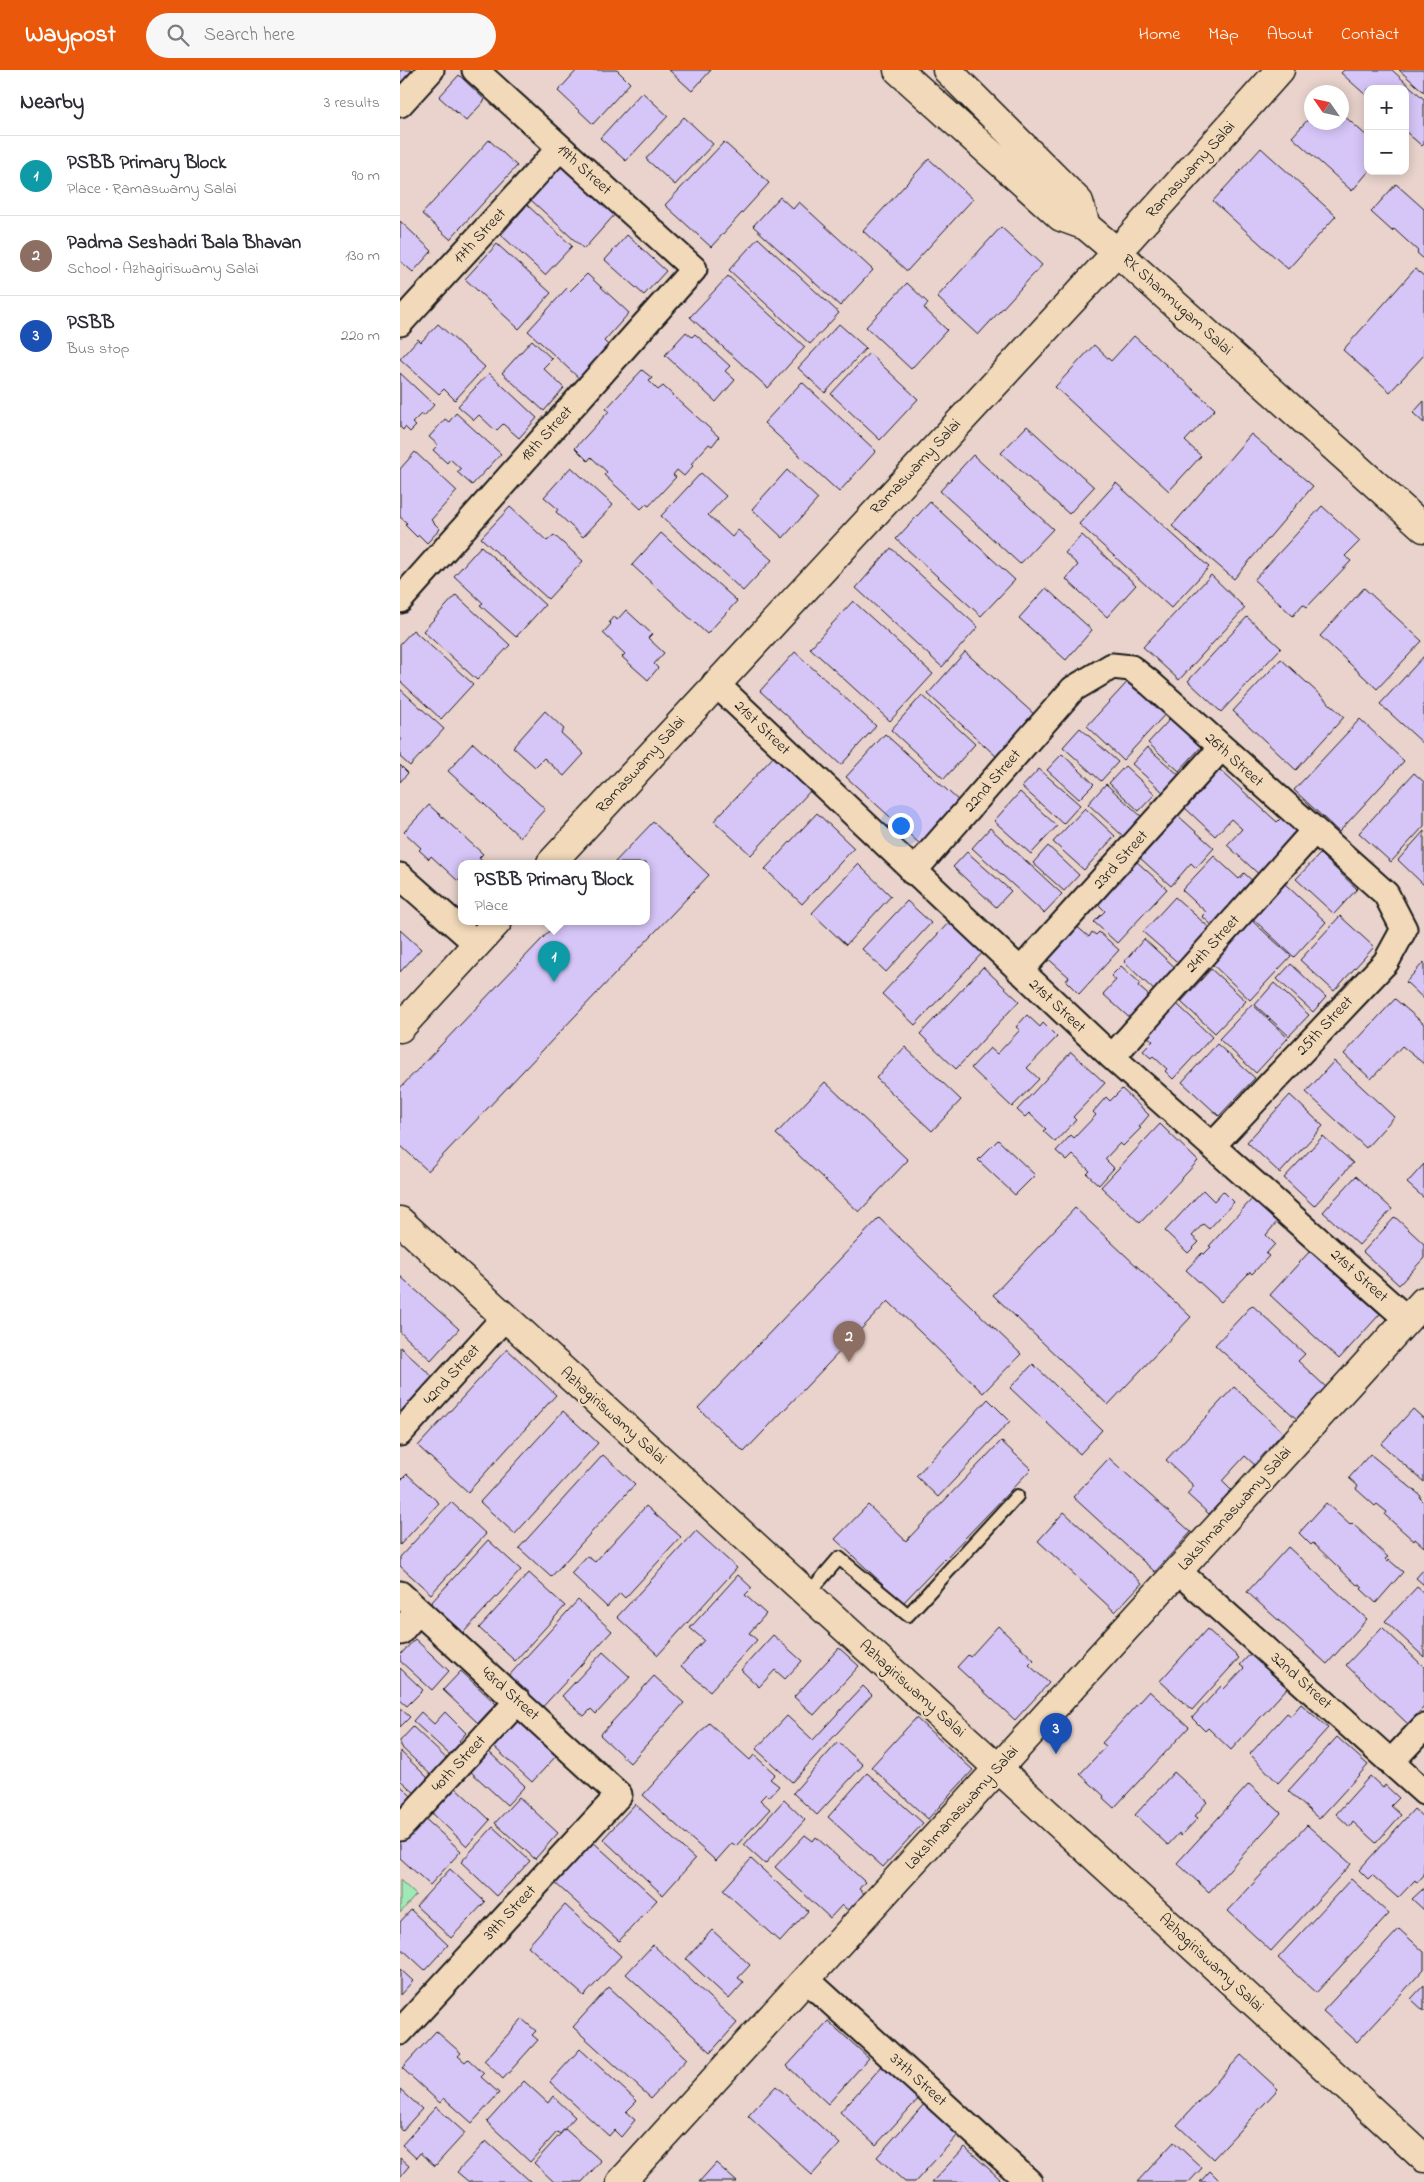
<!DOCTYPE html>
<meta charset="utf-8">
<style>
body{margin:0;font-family:"Indie Flower",sans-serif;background:#f7f7f7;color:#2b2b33}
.controls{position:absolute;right:15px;top:15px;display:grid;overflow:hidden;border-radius:10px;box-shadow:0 2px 12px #0003}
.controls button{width:45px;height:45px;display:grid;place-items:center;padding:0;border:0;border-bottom:1px solid #e1e1e2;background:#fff;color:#2b2b33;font:25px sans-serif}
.compass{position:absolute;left:904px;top:15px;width:45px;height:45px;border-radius:50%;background:#fff;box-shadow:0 2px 12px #0003;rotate:304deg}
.you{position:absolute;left:500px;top:755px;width:18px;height:18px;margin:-12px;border:4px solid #fff;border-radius:50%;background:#1a73e8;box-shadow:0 0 0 8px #1a73e833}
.badge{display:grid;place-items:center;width:32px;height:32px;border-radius:50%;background:#ea580c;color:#fff;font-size:16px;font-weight:700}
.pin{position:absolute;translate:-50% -41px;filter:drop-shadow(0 1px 2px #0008)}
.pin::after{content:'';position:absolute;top:26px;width:18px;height:15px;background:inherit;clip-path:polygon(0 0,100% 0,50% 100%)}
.popup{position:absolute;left:58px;top:790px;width:192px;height:65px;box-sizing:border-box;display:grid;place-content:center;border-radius:10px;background:#fff;filter:drop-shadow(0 1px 4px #0005);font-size:16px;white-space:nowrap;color:#7c7c81}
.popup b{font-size:19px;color:#2b2b33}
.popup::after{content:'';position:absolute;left:50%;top:100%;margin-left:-10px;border:10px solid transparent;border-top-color:#fff}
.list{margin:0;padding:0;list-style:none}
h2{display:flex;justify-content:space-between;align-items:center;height:65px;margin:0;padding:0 20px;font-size:21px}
h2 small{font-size:16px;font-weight:400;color:#7c7c81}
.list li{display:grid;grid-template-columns:32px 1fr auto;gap:15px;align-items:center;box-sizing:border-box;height:80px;padding:0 20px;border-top:1px solid #e1e1e2}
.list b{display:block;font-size:19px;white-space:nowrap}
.list p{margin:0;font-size:16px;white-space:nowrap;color:#7c7c81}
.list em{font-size:16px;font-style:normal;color:#7c7c81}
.icon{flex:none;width:28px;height:28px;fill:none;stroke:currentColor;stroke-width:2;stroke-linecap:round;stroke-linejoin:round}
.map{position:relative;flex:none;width:1024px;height:2112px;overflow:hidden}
header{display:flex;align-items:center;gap:30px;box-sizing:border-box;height:70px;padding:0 25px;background:#ea580c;color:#fff}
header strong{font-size:24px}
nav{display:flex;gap:28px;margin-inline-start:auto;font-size:18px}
.search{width:350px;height:45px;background:#f7f7f7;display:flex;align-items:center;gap:12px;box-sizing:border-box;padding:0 18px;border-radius:28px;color:#7c7c81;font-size:19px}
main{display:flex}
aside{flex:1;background:#fff}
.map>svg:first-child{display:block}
.green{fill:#a0e8b6;stroke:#5e8269}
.building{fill:#d6c5f7;stroke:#1c1c1c}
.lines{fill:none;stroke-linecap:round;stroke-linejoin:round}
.service-casing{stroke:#1c1c1c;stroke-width:16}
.minor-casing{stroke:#1c1c1c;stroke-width:29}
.tertiary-casing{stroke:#1c1c1c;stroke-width:31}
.service{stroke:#f1d9b9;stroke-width:12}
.minor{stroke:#f1d9b9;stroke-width:25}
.tertiary{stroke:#f1d9b9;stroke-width:28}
.labels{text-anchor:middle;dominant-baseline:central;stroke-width:4.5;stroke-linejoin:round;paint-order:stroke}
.street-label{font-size:16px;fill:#1c1c1c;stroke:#f1d9b9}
</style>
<header>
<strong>Waypost</strong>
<div class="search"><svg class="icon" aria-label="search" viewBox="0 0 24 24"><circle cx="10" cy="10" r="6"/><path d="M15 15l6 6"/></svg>Search here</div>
<nav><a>Home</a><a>Map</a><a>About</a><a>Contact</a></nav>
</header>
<main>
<aside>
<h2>Nearby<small>3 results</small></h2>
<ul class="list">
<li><span class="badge" style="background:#0f9aa8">1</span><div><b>PSBB Primary Block</b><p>Place · Ramaswamy Salai</p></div><em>90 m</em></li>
<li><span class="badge" style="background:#8d6e63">2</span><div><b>Padma Seshadri Bala Bhavan</b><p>School · Azhagiriswamy Salai</p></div><em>130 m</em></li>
<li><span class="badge" style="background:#1a4fb4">3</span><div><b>PSBB</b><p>Bus stop</p></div><em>220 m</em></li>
</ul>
</aside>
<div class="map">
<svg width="1024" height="2112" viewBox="0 0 1024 2112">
<rect width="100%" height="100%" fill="#e9d3cc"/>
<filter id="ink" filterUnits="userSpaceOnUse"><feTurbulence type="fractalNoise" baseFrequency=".02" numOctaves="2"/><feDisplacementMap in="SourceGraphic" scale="10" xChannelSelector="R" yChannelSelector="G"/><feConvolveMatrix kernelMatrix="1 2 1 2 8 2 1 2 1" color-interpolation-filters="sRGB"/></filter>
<g filter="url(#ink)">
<path class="green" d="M0 1810 16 1825 0 1843Z"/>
<path class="building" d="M0 0H26L0 28Z
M177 0H217L230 13 193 54 158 21Z
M269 0H311L292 21Z
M944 0H992L1024 29V74L1022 76 1005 61V19H968V27L941 3Z
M999 0H1024V22Z
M59 5 85 30 66 51 39 27Z
M242 22 268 46 226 91 200 68Z
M942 44 968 67 969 101 952 121 892 67 912 45V52H942Z
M284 47 313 74 275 115 246 89Z
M89 70 117 96 50 169 22 144Z
M324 72 369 113 311 177 265 135Z
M861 78 936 146 888 199 813 131Z
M529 89 573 129 507 201 463 161Z
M164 93 217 142 184 179 131 130Z
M996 114 1024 139V189L1017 183 1018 181 994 159 992 161 971 142Z
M380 127 393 139 399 132 473 200 440 236 353 156Z
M127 135 172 176 145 205 101 165Z
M0 151 32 181 13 202 0 191Z
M601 157 642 195 578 265 537 227Z
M227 165 266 201 244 225 205 190Z
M358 168 439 243 410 274 329 200Z
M97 174 151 223 119 259 65 209Z
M1015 199 1024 206V285L990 322 943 280Z
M187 204 229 243 204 271 213 280 183 312 128 261 167 218 170 221Z
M328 206 405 277 368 318 290 247Z
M507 213 528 233 524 238 547 260 511 299 466 257Z
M38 254 85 297 55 330 44 319 39 324 0 289 18 269 21 272Z
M439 254 466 278 425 323 398 298Z
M286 262 292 267 295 264 330 296 325 301 335 310 316 332 265 285Z
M734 266 815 339 785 371 801 386 769 421 655 317 694 275 711 291Z
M132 270 152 289 143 298 164 318 144 341 102 303Z
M469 283 518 329 480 370 431 324Z
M242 300 252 308 249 311 258 320 263 316 319 367 312 376 309 374 291 394 293 396 284 406 277 400 273 405 276 407 249 436 246 434 241 439 204 405 207 402 191 387 188 391 175 378 209 341 206 339Z
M0 303 34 335 24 346 21 344 12 353 16 356 10 362 5 357 3 360 0 357Z
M89 303 137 348 119 368 103 354 96 361 79 345 74 350 58 336Z
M402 312 476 381 439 422 364 353Z
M1024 331V353L1013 343Z
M56 343 101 384 72 415 57 402 61 399 50 389 47 393 33 380 38 375 29 367 45 349 49 352Z
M627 356 694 417 669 444 601 383Z
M851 364 913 416 834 509 772 456Z
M15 382 57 421 31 450 40 459 27 473 19 465 17 467 5 455 7 453 0 447V399Z
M573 385 653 459 620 494 540 421Z
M171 397 213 435 183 467 156 442 158 439 144 427Z
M387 400 418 429 383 468 352 439Z
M301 403 326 426 308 445 332 467 338 460 372 490 343 521 261 446Z
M716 413 809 497 771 538 679 454Z
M530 432 615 510 581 546 496 469Z
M922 436 960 471 945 486 951 491 907 537 903 534 893 546 854 510Z
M110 437 147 471 154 465 183 491 148 529 81 468Z
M261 463 337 531 307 564 232 495Z
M682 465 736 515 707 547 666 509 678 495 665 483Z
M81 476 145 535 116 567 80 535 83 533 54 506Z
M491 478 578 557 542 597 456 518Z
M811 505 845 538 779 610 743 577Z
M646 518 692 560 666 590 619 548Z
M964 518 1022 571 977 619 920 566Z
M56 525 110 575 77 610 23 561Z
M453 531 533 604 490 651 410 578Z
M226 540 252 564 248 568 264 583 254 594 258 598 248 610 222 587 225 584 203 563 211 554 209 552 214 546 217 550Z
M847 547 881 578 821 642 788 611Z
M13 560 73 614 41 649 0 611V574Z
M395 582 476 656 441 695 360 621Z
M565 582 635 645 597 687 528 624Z
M1024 586V674L980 634Z
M881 589 944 647 896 700 833 641Z
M732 607 768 641 723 690 687 656Z
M0 619 44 659 10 696 0 687Z
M522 625 575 674 544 709 491 660Z
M145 641 164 659 161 663 184 684 164 706 144 688 135 697 113 677Z
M771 648 802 676 779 701 748 673Z
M960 649 1004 691 939 762 894 720Z
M680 658 718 692 701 711 663 677Z
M485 664 559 731 520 774 446 707Z
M73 673 145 739 120 767 48 701Z
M747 677 780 706 764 723 732 694Z
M662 684 694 714 679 729 647 700Z
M375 685 412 719 351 785 314 751Z
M0 695 8 703 0 712Z
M725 696 755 724 739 741 709 713Z
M639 699 680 735 663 754 622 717Z
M819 699 877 752 882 747 903 766 864 809 827 775 842 759 831 749 815 766 784 737Z
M1014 703 1024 712V756L991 792 959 763Z
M706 714 742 747 724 767 688 734Z
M620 722 657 756 631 784 594 751Z
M29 735 83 784 79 788 82 791 80 793H62V807L58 811 31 786 29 789 19 780 21 778 4 762Z
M685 738 715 766 684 800 653 772Z
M417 743 454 778 402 834 365 799Z
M775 743 814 778 796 798 791 793 771 816 740 788 759 767 756 764Z
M253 752 309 805 28 1101 0 1075V1018L159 851H246V793H214Z
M590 758 662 824 644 843 572 778Z
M1024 761V815L998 790Z
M648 776 679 805 664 821 633 793Z
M567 782 611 821 596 837 553 797Z
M920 784 957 819 934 844 896 809Z
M814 786 839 809 844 803 856 814 816 859 802 846 806 842 782 820Z
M736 791 767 819 717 873 694 852 705 841 697 833Z
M458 794 491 826 446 875 412 843Z
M885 814 926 852 894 887 853 849Z
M775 827 814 862 783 897 743 862Z
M507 831 531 853 486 902 462 879Z
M940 846 974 877 934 921 900 890Z
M552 849 585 880 515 955 482 924Z
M850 849 891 886 850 930 810 892Z
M674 854 689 867 692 862 696 865 699 862 719 880 679 924 666 911 669 907 645 886Z
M0 860 21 879 0 902Z
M744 869 778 900 757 923 724 892Z
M1024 892V929L1006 912Z
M891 894 926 927 913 942 877 909Z
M721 896 740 913 738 916 754 930 734 952 703 924 716 910 711 906Z
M583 897 619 931 556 999 520 964Z
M811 899 846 931 815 963 781 932Z
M874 913 909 945 889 966 855 935Z
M995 929 1024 954V994L1002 976 971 1009 944 984Z
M777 934 812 967 773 1009 765 1001 767 999 753 986 751 988 743 981 753 971 747 966Z
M852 934 888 968 856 1003 819 969Z
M627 945 640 957 643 953 657 967 627 998 639 1009 612 1037 571 998 590 978 597 984 620 960 616 957Z
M817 974 855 1008 819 1046 782 1012Z
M505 977 561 1030 532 1061 476 1008Z
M671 982 705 1013 673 1047 676 1050 655 1072 643 1061 646 1059 629 1043 625 1047 617 1040Z
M934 991 994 1047 966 1078 906 1022Z
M425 1012 508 1090 459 1142 376 1064Z
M722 1019 749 1045 739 1057 741 1058 723 1076 720 1073 705 1089 714 1098 699 1115 687 1104 690 1101 673 1085 667 1091 656 1081 671 1065 674 1068 696 1045 693 1042 706 1027 710 1031Z
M890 1025 923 1056 880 1103 847 1072Z
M760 1054 798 1091 740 1153 701 1117Z
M923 1066 953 1093 914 1136 884 1108Z
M598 1070 635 1105 615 1125 578 1090Z
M1024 1094V1128L1007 1113Z
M956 1106 992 1139 959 1175 923 1142Z
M803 1120 814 1131 823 1121 834 1132 809 1159 803 1154 792 1166 799 1172 788 1183 765 1161Z
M852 1129 877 1152 866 1165 875 1174 866 1184 869 1186 852 1204 850 1202 821 1232 786 1200 802 1183 804 1184 811 1177 809 1176Z
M675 1138 791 1247 708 1335 593 1225Z
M995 1147 1024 1174V1188L999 1215 963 1182Z
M479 1148 621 1284 583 1323 488 1231 344 1382 298 1338Z
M910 1181 980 1244 939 1289 870 1225Z
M0 1206 59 1259 31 1290 0 1262Z
M852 1235 905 1284 898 1291 927 1318 898 1350 815 1275Z
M0 1277 35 1309 2 1346 0 1344Z
M107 1279 156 1325 68 1422 18 1376Z
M633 1294 702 1360 680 1384 610 1318Z
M834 1317 883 1362 868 1379 871 1381 857 1397 845 1386 822 1411 831 1420 809 1444 787 1424 794 1416 766 1390Z
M588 1329 610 1351 538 1427 516 1406Z
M1013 1339 1024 1349V1412L981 1374Z
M163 1341 198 1373 115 1464 80 1432Z
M601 1371 631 1399 503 1533 435 1469 468 1435 506 1471Z
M970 1384 1021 1426 1020 1428 1024 1432V1477L1015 1469 1014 1471 985 1445 987 1442 977 1434 975 1436 956 1419 958 1416 949 1408Z
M203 1385 235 1414 151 1507 119 1478Z
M709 1388 791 1462 755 1502 673 1427Z
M7 1404 39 1433 0 1475V1411Z
M51 1432 86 1464 31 1524 0 1496V1487Z
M926 1433 950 1455 952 1453 988 1487 985 1489 988 1492 989 1490 1003 1502 976 1533 961 1519 963 1517 959 1514 957 1515 913 1473 911 1475 899 1463Z
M246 1436 281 1467 225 1528 220 1523 207 1537 171 1503 187 1486 195 1492Z
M664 1442 742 1513 715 1542 638 1471Z
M296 1461 337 1498 258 1585 217 1547Z
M88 1470 121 1500 63 1563 30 1534Z
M888 1477 967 1549 927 1594 847 1522Z
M1024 1499V1515L1016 1508Z
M129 1503 165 1536 115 1591 79 1558Z
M338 1505 352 1518 345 1525 366 1544 349 1563 357 1570 310 1621 281 1596 304 1570 290 1558Z
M1017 1517 1024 1523V1587L985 1551Z
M178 1530 212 1561 138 1642 104 1611Z
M598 1556 634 1590 629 1595 649 1613 615 1650 557 1597 568 1585 570 1587Z
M982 1557 1024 1597V1637L1008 1654 946 1595Z
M807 1559 839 1588 792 1640 760 1611Z
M373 1565 402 1591 385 1609 375 1600 359 1617 341 1600Z
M15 1569 49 1601 32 1620 0 1591V1585Z
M439 1578 459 1596 414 1645 394 1627Z
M203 1582 230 1607 196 1644 191 1639 184 1646 162 1626Z
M852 1582 889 1616 831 1680 808 1658 805 1661 792 1648 821 1616 824 1619 844 1598 840 1595Z
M0 1598 23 1620 7 1636 0 1630Z
M61 1601 96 1634 78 1653 43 1620Z
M254 1606 284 1633 230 1693 200 1665Z
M463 1616 472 1625 392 1712 356 1679 387 1646 413 1670Z
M749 1621 789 1657 714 1738 703 1728 704 1726 680 1704 706 1676 702 1673Z
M901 1634 928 1658 878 1713 850 1684 887 1643 891 1646Z
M0 1638 10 1647 0 1657Z
M21 1642 34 1654 45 1642 66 1663 59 1671 62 1674 51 1686 13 1651Z
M516 1648 573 1700 528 1749 471 1697Z
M119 1650 157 1685 132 1712 94 1677Z
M309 1653 350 1690 354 1685 375 1704 370 1709 379 1716 369 1727 366 1724 360 1730 370 1739 336 1776 332 1773 316 1791 243 1725Z
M13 1657 48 1690 32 1706 0 1676V1671Z
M937 1667 968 1695 919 1749 888 1721Z
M438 1672 463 1695 417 1745 393 1723Z
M0 1681 30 1710 16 1724 0 1710Z
M88 1681 125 1716 107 1735 70 1701Z
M774 1702 807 1732 795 1746 798 1748 781 1766 779 1763 768 1775 735 1745Z
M467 1703 523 1753 483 1797 428 1747Z
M970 1706 983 1718 985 1715 999 1728 991 1736 1001 1745 976 1773 953 1752 950 1757 936 1744Z
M849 1714 881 1743 809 1822 777 1793Z
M0 1715 11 1726 2 1736 0 1734Z
M54 1716 90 1750 67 1776 31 1742Z
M119 1727 158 1763 135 1789 95 1753Z
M384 1730 405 1750 365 1794 344 1775Z
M235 1734 295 1789 263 1825 203 1769Z
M1014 1739 1024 1748V1805L1017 1813 1015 1810 998 1828 972 1805 968 1809 959 1800Z
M21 1745 61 1781 30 1815 0 1788V1768Z
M907 1755 951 1794 871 1881 828 1841Z
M93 1757 130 1791 97 1826 61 1792Z
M405 1765 413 1771 416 1767 465 1812 459 1819 467 1826 451 1843 442 1835 430 1848 375 1797Z
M192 1771 257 1830 219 1871 154 1812Z
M351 1789 408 1841 380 1872 323 1820Z
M50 1799 85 1832 51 1868 16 1836Z
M951 1809 989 1844 916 1923 878 1888Z
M1024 1818V1840L1012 1829Z
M165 1835 221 1886 184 1926 128 1876Z
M11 1840 48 1875 25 1900 0 1877V1852Z
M999 1859 1024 1882V1899L957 1972 923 1941Z
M312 1860 350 1895 338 1908 344 1912 329 1929 286 1889Z
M253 1875 337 1953 311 1982 226 1904Z
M0 1899 13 1911 0 1925Z
M1024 1915V1941L1011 1929Z
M209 1917 287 1989 251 2028 173 1957Z
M122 1949 136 1961 132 1965 138 1970 103 2009 84 1991Z
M428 1951 469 1988 428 2034 387 1996Z
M36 1961 61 1983 58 1986 65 1992 68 1989 84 2004 81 2007 99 2023 72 2053 44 2028 40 2033 2 1998Z
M180 1979 237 2031 226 2042 235 2050 221 2067 214 2060 209 2066 150 2012Z
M841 1985 878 2019 813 2089 777 2055Z
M484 1994 520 2027 476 2075 440 2042Z
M124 2011 148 2033 153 2026 175 2047 160 2064 157 2062 130 2092 87 2052Z
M376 2016 440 2074 412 2105 348 2046Z
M0 2019 22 2039 2 2061 0 2059Z
M525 2033 559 2064 515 2112H505L477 2087Z
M36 2037 65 2063 35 2096 20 2083 16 2088 2 2075Z
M165 2059 201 2091 182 2112H154L134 2093Z
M86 2071 131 2112H69L57 2102Z
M774 2072 802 2098 789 2112H737Z
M565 2077 600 2109 597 2112H532Z
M0 2088 9 2096 0 2107Z
M316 2093 337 2112H299Z
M810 2101 821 2112H800Z"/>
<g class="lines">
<defs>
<path id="service" d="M408 1524 439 1488 508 1545 617 1426"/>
<path id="minor" d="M0 34 31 0
M0 253 160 78
M0 530 294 199 75 0
M315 613 712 987 1007 1249
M513 802 673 619 712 596 731 598 750 613 986 824 1004 859 986 892 812 1076
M0 806 77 874
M620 901 821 678
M712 987 914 761
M0 1363 105 1247
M778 1501 1024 1722
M0 1524 219 1725 0 1962
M0 1562 18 1541
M991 1692 1024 1657
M0 1758 118 1631
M406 1909 629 2112"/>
<path id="tertiary" d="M498 0 661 147 686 156
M547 0 679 132 686 156 717 182 1024 458
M151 793 717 182 880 0
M0 958 98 851
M0 1151 1024 2088
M221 2112 1024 1231"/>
</defs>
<use href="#service" class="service-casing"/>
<use href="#minor" class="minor-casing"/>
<use href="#tertiary" class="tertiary-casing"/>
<use href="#service" class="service"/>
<use href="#minor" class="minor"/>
<use href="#tertiary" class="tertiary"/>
</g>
</g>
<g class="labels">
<g class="street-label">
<text transform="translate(184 100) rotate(42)">19th Street</text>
<text transform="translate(791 100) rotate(-48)">Ramaswamy Salai</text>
<text transform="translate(80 166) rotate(-47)">17th Street</text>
<text transform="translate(777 235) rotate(42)">RK Shanmugam Salai</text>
<text transform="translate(147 364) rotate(-48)">18th Street</text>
<text transform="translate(516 397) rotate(-47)">Ramaswamy Salai</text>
<text transform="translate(362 658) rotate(44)">21st Street</text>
<text transform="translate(834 690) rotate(42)">26th Street</text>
<text transform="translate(241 695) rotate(-48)">Ramaswamy Salai</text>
<text transform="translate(593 711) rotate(-49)">22nd Street</text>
<text transform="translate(721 790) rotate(-48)">23rd Street</text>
<text transform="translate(813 874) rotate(-48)">24th Street</text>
<text transform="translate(657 936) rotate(43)">21st Street</text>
<text transform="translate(925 956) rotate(-47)">25th Street</text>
<text transform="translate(959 1206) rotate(42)">21st Street</text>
<text transform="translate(52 1305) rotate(-48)">42nd Street</text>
<text transform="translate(213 1346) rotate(42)">Azhagiriswamy Salai</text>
<text transform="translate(835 1439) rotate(-48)">Lakshmanaswamy Salai</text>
<text transform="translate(901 1611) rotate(42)">32nd Street</text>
<text transform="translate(512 1619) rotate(42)">Azhagiriswamy Salai</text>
<text transform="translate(110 1624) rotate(42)">43rd Street</text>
<text transform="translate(59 1694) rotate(-47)">40th Street</text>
<text transform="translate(562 1738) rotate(-48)">Lakshmanaswamy Salai</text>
<text transform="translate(110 1843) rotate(-47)">39th Street</text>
<text transform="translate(811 1893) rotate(43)">Azhagiriswamy Salai</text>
<text transform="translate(518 2010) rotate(42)">37th Street</text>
</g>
</g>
</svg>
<div class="controls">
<button>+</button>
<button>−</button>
</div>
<svg class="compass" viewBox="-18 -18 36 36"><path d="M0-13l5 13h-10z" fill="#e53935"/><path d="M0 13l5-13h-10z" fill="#7c7c81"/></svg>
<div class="you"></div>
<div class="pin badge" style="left:154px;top:912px;background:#0f9aa8">1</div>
<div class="popup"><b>PSBB Primary Block</b>Place</div>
<div class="pin badge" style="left:449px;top:1292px;background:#8d6e63">2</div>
<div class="pin badge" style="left:656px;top:1684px;background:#1a4fb4">3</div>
</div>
</main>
